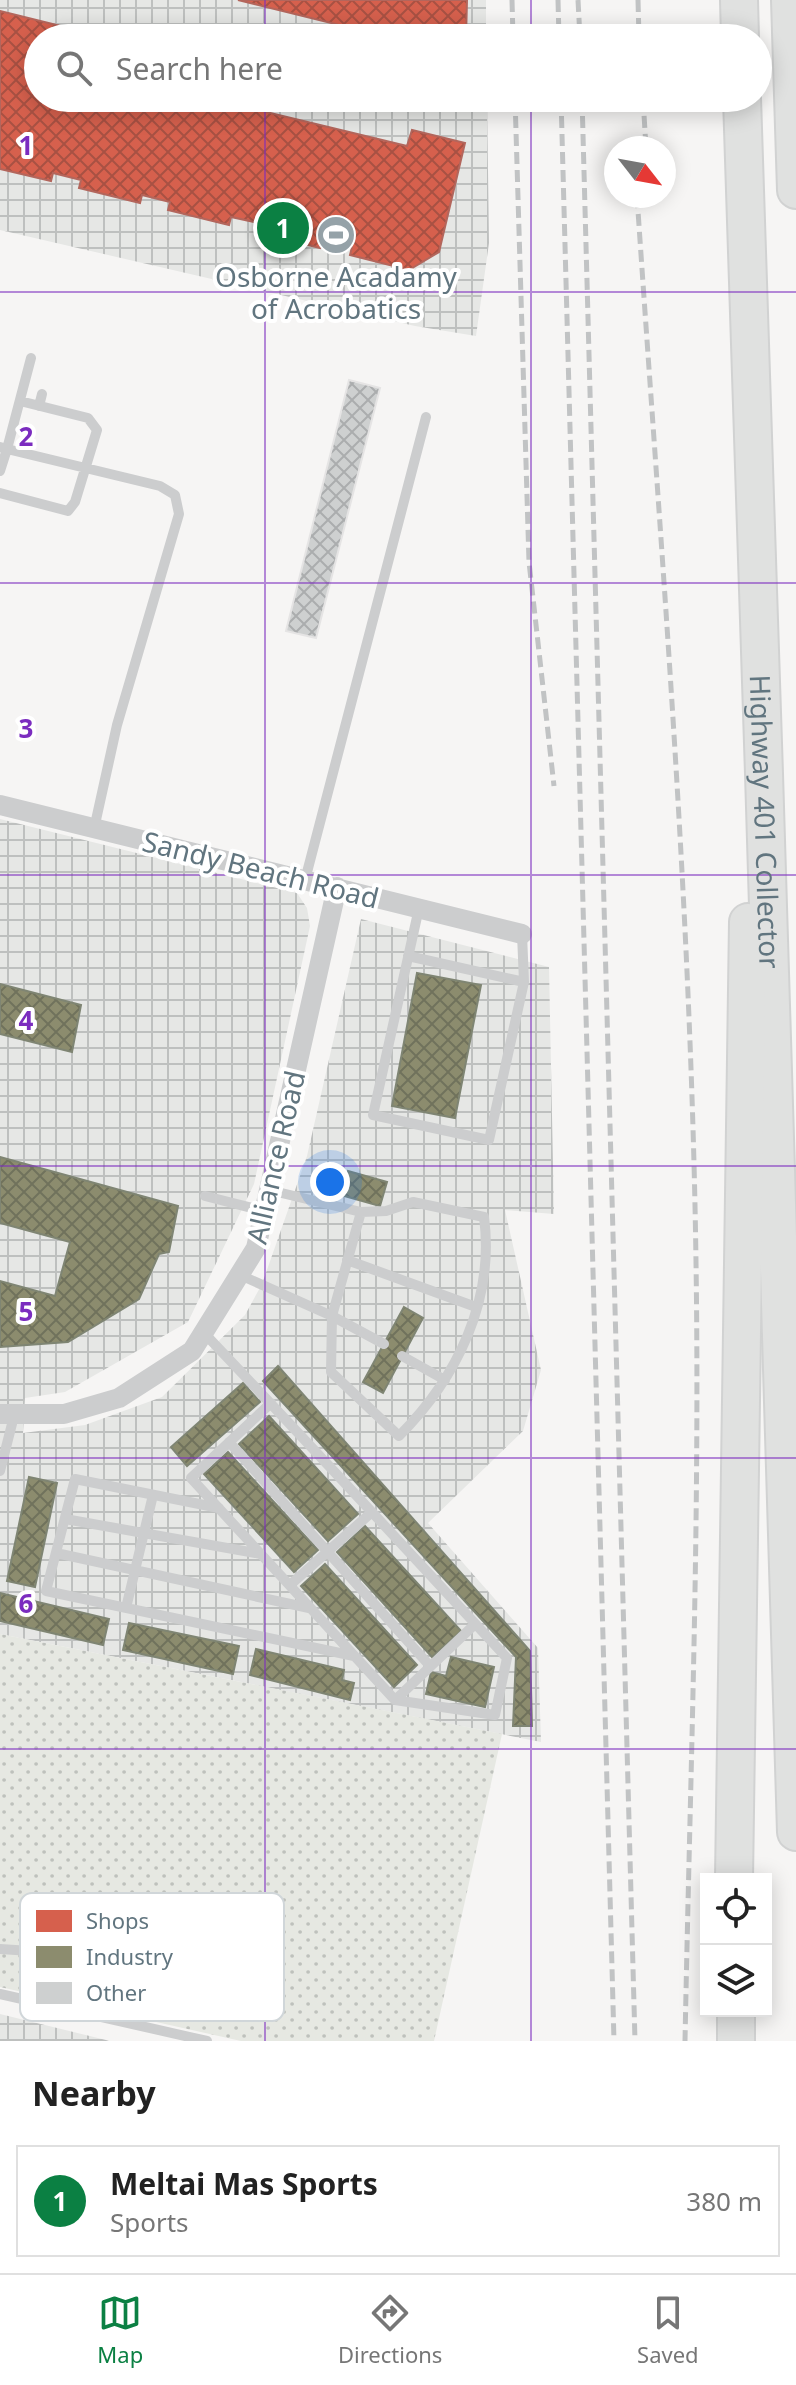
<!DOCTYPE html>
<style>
body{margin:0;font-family:"Noto Sans",sans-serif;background:#f2f2f2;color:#222}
.controls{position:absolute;right:24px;bottom:24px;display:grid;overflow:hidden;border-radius:0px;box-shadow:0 4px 20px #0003}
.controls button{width:72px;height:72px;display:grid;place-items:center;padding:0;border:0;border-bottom:2px solid #e0e0e0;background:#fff;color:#222;font:40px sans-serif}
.compass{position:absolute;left:604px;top:136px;width:72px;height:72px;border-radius:50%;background:#fff;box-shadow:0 4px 20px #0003;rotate:121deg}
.you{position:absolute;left:330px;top:1182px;width:28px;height:28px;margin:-20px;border:6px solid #fff;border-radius:50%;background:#1a73e8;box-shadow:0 0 0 12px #1a73e833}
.badge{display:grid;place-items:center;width:52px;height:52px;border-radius:50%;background:#0b8043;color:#fff;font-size:26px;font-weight:700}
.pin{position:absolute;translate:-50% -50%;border:4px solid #fff;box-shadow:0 2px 8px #0006}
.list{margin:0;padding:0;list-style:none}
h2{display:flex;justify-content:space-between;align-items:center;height:104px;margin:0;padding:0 32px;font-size:34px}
h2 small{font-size:26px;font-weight:400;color:#767676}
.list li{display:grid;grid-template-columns:52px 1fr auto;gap:24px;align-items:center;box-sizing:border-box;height:112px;margin:0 16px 16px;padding:0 16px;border:2px solid #e0e0e0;border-radius:0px}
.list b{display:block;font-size:30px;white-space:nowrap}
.list p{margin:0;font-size:26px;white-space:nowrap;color:#767676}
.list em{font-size:26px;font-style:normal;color:#767676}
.icon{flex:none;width:44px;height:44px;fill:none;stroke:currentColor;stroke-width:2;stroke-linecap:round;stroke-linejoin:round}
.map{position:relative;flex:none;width:796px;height:2041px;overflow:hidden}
.search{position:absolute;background:#fff;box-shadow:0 4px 20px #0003;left:24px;right:24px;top:24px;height:88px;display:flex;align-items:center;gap:20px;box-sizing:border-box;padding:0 28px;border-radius:44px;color:#767676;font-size:30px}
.sheet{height:232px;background:#fff}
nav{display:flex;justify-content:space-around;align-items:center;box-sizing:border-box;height:112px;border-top:2px solid #e0e0e0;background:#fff;font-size:22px;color:#767676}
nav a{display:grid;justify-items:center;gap:4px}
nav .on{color:#0b8043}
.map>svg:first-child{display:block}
.industrial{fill:url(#industrial-grid)}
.grass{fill:url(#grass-dots)}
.shops{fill:url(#shops-cross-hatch);stroke:#b3665c;stroke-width:2}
.industry{fill:url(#industry-cross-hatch);stroke:#7f8573;stroke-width:2}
.building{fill:url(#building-cross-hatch);stroke:#e5e4e4;stroke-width:2}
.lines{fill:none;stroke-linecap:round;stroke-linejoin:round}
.motorway-casing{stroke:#d1d2d2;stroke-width:40}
.service{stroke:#cccdce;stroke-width:10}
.minor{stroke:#cccdce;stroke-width:20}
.motorway{stroke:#e0e1e0;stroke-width:36}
.rail{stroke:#c1c3c4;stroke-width:5;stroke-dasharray:12 6;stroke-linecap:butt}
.grid{fill:none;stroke:#7b2cbf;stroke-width:2;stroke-opacity:0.55}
.labels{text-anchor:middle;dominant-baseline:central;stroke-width:8;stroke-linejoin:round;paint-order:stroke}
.poi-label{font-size:28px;fill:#61757f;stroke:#fff}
.street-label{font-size:28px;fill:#61757f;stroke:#fff}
.key{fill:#fff;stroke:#d0d6d9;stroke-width:2}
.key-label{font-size:22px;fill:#61757f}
.grid-label{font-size:26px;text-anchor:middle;font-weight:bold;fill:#7b2cbf;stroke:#fff;stroke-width:8;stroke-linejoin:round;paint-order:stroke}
</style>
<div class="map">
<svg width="796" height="2041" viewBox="0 0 796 2041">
<defs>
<pattern id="industrial-grid" width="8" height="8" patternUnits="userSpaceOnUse" patternTransform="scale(2)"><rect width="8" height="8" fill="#e6e7e5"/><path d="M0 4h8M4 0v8" fill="none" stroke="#bec0bf"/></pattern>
<pattern id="grass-dots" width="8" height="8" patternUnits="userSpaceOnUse" patternTransform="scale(2)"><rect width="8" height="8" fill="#e6e8e2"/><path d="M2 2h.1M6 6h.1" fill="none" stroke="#bec1bc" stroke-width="1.8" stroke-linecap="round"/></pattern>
<pattern id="shops-cross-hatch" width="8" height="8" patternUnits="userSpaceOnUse" patternTransform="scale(2)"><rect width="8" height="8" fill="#d6604d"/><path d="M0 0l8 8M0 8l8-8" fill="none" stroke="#a85143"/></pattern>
<pattern id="industry-cross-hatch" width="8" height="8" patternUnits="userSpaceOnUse" patternTransform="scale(2)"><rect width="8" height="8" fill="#8c8c6e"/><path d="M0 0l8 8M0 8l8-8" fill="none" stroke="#70725c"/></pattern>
<pattern id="building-cross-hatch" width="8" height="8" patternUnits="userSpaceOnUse" patternTransform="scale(2)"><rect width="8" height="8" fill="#ced0d0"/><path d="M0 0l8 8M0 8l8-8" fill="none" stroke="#abadae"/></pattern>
</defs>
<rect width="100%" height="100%" fill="#f6f5f4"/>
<path class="industrial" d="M0 0H486V38H38V98H487L489 243 476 336 415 326 0 230Z
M0 819 297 893 307 908 310 926 254 1184 188 1322 65 1392 25 1398 23 1433 85 1425 162 1397 245 1315 262 1284 307 1156 361 919 549 967 554 1214 505 1210 541 1370 523 1431 428 1523 538 1648 541 1742 0 1634Z
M0 2014 106 2040 109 2041H0Z"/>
<path class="grass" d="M0 1634 502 1734 434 2041H241L0 1987Z"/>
<path class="shops" d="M238 0H467L466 38H392Z
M0 11 89 33 88 38H38V98H208L407 146 412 130 465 143 439 252 409 270 350 255 352 247 322 240 320 248 257 232 259 223 231 217 229 225 168 210 170 202 142 195 140 203 79 188 81 180 53 173 51 181 0 169Z"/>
<path class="industry" d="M417 973 481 985 455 1118 392 1106Z
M0 984 81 1005 72 1052 0 1034Z
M0 1157 178 1206 169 1252 159 1254 139 1299 68 1342 0 1347V1281L55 1296 70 1242 0 1223Z
M348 1171 387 1182 380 1206 341 1195Z
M404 1307 423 1318 383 1393 363 1382Z
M278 1366 530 1651 532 1726H513L516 1657 263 1381Z
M243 1383 260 1402 187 1466 171 1447Z
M269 1416 358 1514 328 1541 239 1444Z
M228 1452 318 1550 294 1572 204 1474Z
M29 1477 57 1483 35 1587 7 1581Z
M365 1526 461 1631 432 1657 337 1552Z
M325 1564 417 1665 394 1687 301 1586Z
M0 1593 109 1619 103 1645 0 1621Z
M129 1623 239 1646 233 1674 123 1650Z
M256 1649 344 1670 342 1680 354 1683 350 1700 250 1675Z
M451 1657 494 1667 485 1707 426 1694 431 1672 446 1676Z"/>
<path class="building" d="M349 380 380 388 316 638 286 631Z"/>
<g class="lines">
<defs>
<g id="motorway">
<path d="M739 0 740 38"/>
<path d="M790 0 796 190"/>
<path id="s1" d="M742 98C759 676 783 1254 796 1832"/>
<path d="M734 1879 748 922"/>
<path d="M736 2011V2041"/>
</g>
</defs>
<use href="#motorway" class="motorway-casing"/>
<path class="service" d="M31 358 7 449 160 486 175 495 179 514 117 725 94 829
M39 406 42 394
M0 447 7 449 0 471
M0 493 68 511 75 502 97 430 88 418 20 401
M305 880 426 417
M419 908 373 1115 489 1140 524 982 522 934
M408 956 524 982
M269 1190 361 1212 386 1211 413 1202 484 1217C495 1300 457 1378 399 1436L331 1372 332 1316 361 1212
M205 1196 264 1211
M347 1260 476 1307
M240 1275 332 1316 384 1344
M204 1333C306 1440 406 1549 507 1658L495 1715 395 1700 475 1624
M402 1356 445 1380
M271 1403 191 1478 395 1700
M229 1442 430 1666
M0 1471 14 1416
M219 1508 75 1479 46 1591 354 1656
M65 1519 261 1554
M56 1553 309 1608
M290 1585 372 1512
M126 1608 153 1495
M0 1949 46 1952 81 1969 107 2016
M0 1994 207 2041"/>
<path class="minor" d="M0 805 522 934
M0 1414H64L119 1398 192 1351 256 1248 337 887"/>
<use href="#motorway" class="motorway"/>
<path class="rail" d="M512 0 513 38
M558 0 559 38
M578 0 580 38
M638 0 639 38
M515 98 529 562 554 786
M561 98 614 2041
M582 98 635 2041
M643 98 646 148
M637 196C661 551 691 906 696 1262 700 1521 690 1781 685 2041"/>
</g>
<path class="grid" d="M265 0V38M531 0V38M265 98V2041M531 98V2041M0 292H796M0 583H796M0 875H796M0 1166H796M0 1458H796M0 1749H796"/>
<defs>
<symbol id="stadium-disc" viewBox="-11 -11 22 22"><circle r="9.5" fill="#95a2a8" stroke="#fff"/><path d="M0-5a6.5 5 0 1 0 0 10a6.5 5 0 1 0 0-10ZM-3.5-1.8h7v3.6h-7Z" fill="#fff"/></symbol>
</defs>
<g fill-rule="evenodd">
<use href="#stadium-disc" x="314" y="213" width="44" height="44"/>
</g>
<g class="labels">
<g class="poi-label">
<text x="336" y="276">Osborne Acadamy<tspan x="336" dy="32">of Acrobatics</tspan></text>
</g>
<g class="street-label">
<text stroke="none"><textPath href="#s1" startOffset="724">Highway 401 Collector</textPath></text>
<text transform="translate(261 869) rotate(14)">Sandy Beach Road</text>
<text transform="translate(275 1157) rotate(-77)">Alliance Road</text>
</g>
</g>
<rect x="20" y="1893" width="264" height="128" rx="12" class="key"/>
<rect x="36" y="1910" width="36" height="22" fill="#d6604d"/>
<rect x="36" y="1946" width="36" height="22" fill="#8c8c6e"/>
<rect x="36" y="1982" width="36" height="22" fill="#ced0d0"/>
<g class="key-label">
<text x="86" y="1929">Shops</text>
<text x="86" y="1965">Industry</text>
<text x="86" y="2001">Other</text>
</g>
<g class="grid-label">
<text x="26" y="155">1</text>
<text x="26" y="446">2</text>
<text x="26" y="738">3</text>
<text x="26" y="1030">4</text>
<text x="26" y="1321">5</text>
<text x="26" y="1613">6</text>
</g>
</svg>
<div class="controls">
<button><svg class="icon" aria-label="locate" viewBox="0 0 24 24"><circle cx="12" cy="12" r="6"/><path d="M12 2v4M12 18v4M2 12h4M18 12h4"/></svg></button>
<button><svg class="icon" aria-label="layers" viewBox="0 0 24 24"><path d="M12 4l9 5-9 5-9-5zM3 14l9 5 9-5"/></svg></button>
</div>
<svg class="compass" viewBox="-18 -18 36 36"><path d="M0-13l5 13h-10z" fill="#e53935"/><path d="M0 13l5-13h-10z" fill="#767676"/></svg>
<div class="you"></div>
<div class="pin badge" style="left:283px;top:228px">1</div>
<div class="search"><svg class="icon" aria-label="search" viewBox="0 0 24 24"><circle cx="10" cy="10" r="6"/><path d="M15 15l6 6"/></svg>Search here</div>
</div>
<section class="sheet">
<h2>Nearby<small></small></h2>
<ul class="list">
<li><span class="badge">1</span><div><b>Meltai Mas Sports</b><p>Sports</p></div><em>380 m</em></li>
</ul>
</section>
<nav>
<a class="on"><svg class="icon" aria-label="map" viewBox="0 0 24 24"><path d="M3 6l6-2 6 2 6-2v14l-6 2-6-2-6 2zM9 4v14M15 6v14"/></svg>Map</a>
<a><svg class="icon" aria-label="directions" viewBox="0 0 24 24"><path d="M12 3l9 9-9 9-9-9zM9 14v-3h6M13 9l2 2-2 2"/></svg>Directions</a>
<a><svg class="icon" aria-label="saved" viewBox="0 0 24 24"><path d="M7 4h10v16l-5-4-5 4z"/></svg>Saved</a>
</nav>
